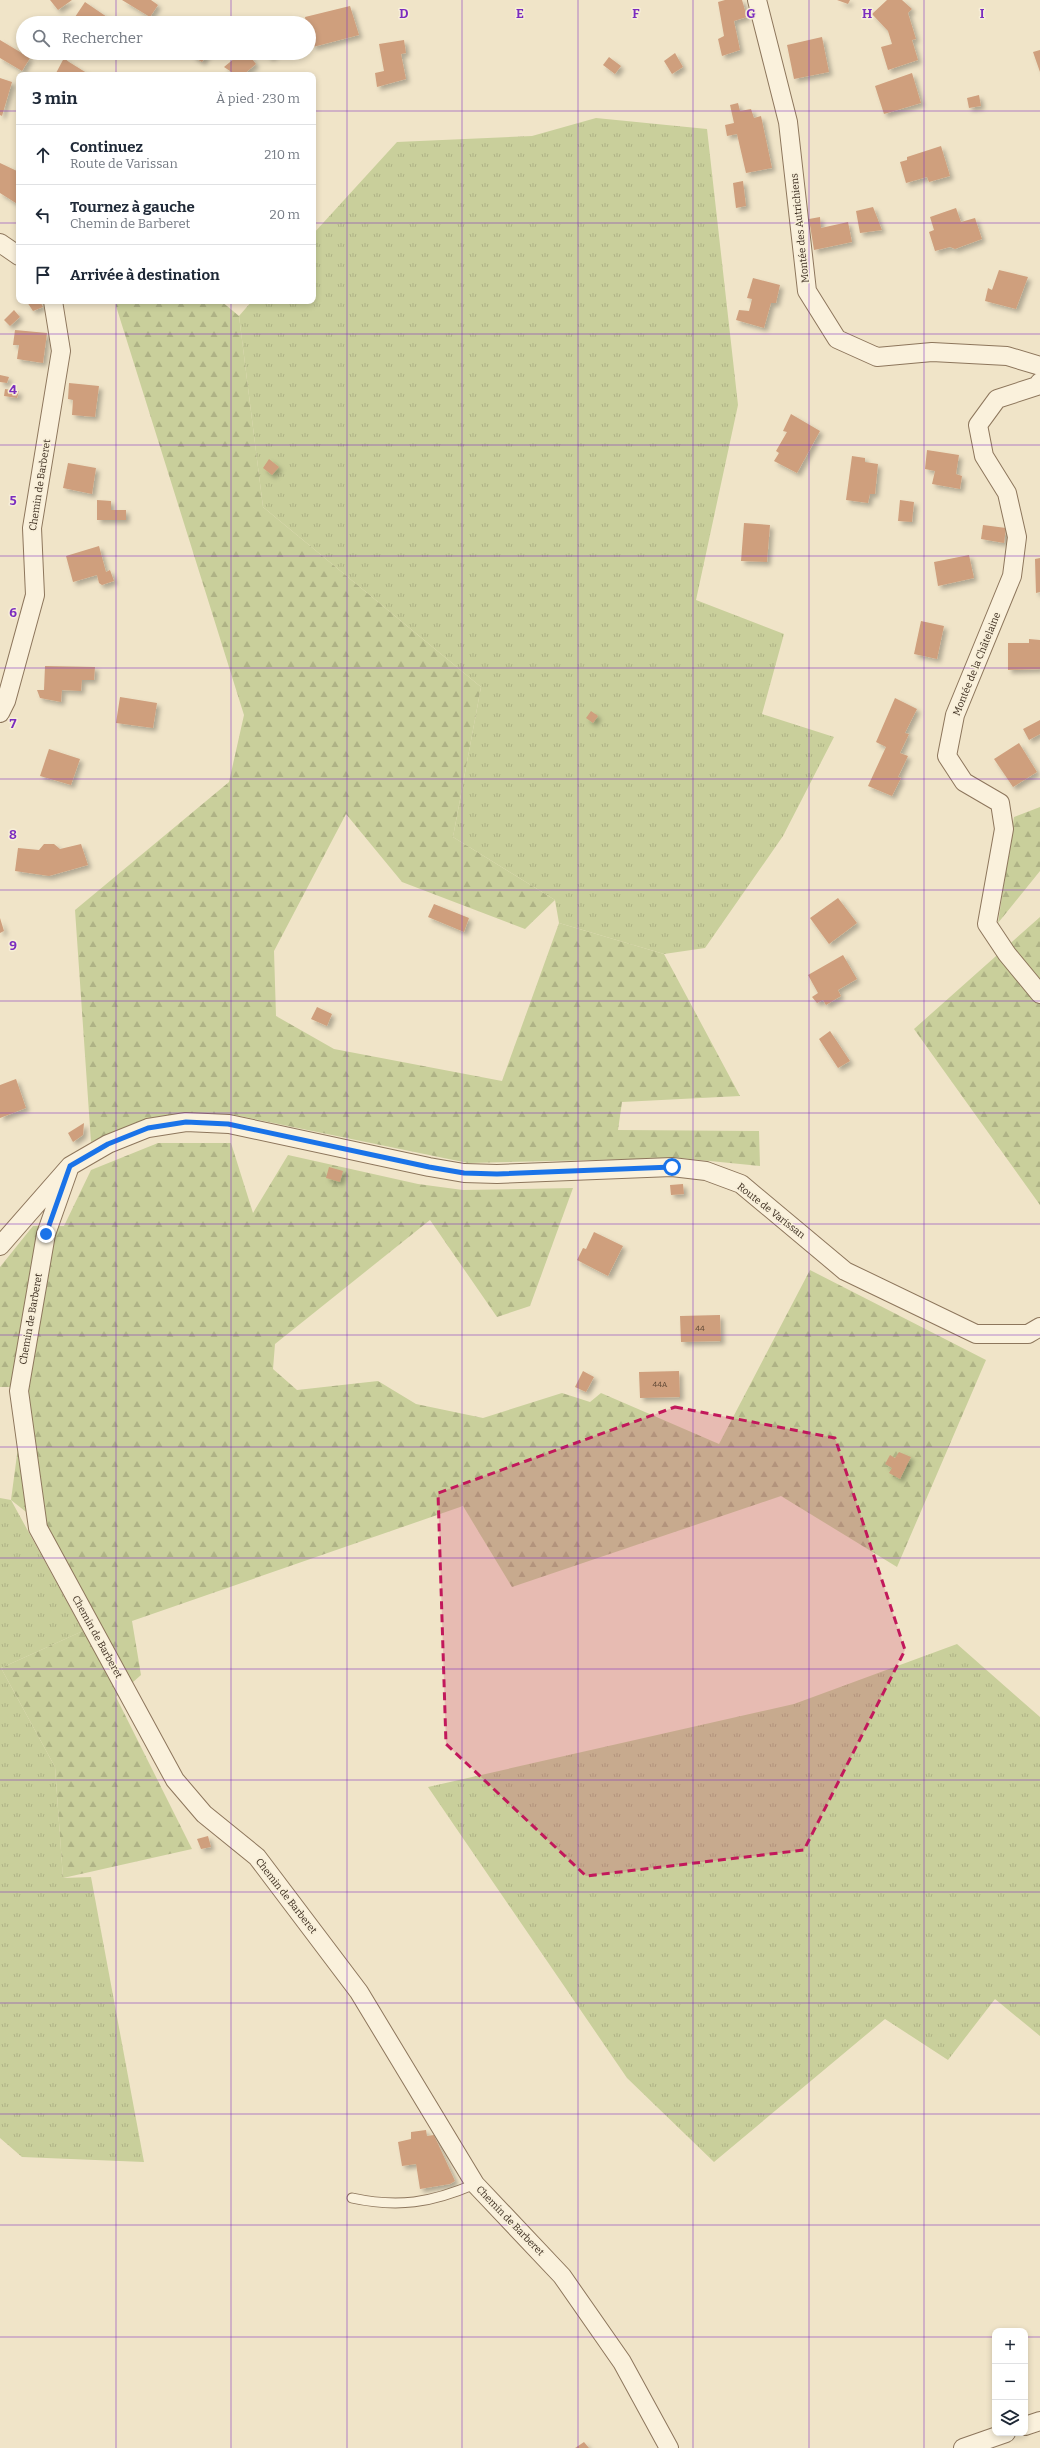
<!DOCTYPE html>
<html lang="fr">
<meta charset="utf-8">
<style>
body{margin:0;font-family:Bitter,serif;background:#f6f6f7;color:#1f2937}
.controls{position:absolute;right:12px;bottom:12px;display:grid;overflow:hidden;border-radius:8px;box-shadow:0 2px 6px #0003}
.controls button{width:36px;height:36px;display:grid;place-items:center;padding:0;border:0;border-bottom:1px solid #e0e1e3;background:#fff;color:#1f2937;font:20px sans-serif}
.stop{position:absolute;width:12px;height:12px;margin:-9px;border:3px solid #1a73e8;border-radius:50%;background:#fff}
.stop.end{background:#1a73e8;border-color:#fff;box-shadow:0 1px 4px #0008}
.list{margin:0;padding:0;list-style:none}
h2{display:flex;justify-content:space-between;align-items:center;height:52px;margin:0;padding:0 16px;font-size:17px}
h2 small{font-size:13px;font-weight:400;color:#747a83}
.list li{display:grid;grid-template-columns:26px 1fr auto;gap:12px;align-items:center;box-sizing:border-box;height:60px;padding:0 16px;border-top:1px solid #e0e1e3}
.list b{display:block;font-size:15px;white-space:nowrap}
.list p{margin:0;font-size:13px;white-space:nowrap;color:#747a83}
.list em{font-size:13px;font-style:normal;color:#747a83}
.icon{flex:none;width:22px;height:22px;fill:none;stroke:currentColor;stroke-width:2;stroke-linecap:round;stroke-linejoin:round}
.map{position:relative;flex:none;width:1040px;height:2448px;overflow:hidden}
.search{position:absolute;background:#fff;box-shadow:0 2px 6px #0003;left:16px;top:16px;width:300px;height:44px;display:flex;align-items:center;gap:10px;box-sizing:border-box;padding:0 14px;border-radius:22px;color:#747a83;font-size:15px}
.panel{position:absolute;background:#fff;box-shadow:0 2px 6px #0003;left:16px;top:72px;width:300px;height:232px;border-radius:8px}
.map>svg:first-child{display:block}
.grass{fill:url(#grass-tufts)}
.forest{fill:url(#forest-firs)}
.building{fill:#cf9f7d;filter:url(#shadow)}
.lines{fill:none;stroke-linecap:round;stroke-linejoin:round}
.service-casing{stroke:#8d765c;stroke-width:11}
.minor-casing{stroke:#8d765c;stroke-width:20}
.service{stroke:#faf1dc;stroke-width:9}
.minor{stroke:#faf1dc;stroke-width:18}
.route{stroke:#1a73e8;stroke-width:5}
.marked{fill:#c2185b;fill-opacity:0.2;stroke:#c2185b;stroke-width:3;stroke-dasharray:8 5;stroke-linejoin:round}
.grid{fill:none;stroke:#7b2cbf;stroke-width:1;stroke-opacity:0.55}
.labels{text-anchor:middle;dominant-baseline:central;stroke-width:3;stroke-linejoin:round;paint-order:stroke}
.number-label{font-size:8px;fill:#624a37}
.street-label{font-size:10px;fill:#3d2e20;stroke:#f7eed8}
.grid-label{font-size:13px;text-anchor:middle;font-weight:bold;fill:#7b2cbf;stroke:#f7eed8;stroke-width:3;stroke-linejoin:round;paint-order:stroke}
</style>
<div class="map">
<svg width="1040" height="2448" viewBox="0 0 1040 2448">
<defs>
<pattern id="grass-tufts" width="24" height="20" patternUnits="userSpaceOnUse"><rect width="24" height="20" fill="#c9cf9b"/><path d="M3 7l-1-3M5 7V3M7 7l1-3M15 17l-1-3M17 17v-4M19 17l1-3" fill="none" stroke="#aeb285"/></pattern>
<pattern id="forest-firs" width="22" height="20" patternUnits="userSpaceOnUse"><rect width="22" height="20" fill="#c9cf9b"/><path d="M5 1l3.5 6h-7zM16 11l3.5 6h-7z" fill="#aeb285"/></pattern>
<filter id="shadow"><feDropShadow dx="3.5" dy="3.5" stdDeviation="2" flood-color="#0004"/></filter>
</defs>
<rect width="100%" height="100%" fill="#f0e4c8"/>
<path class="grass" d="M596 118 707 129 738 405 696 600 784 634 762 714 834 737 783 836 705 948 664 954 559 923 555 900 453 837 481 687 263 507 239 316 252 301H313V234L397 142 532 136Z
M0 1498 11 1500 83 1631 1 1668 55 1767 63 1878 91 1877 144 2162 22 2157 0 2138Z
M957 1644 1040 1717V2036L995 1999 948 2060 885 2019 714 2162 627 2078 428 1787 794 1704Z"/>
<path class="forest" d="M117 301H221L239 316 263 507 481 687 453 837 555 900 525 929 402 882 346 814 274 951 276 1016 334 1049 502 1081 559 923 664 954 740 1096 622 1102 618 1130 759 1131 760 1166 680 1158 468 1163 230 1114 153 1117 91 1142 75 910 229 782 244 715 116 306Z
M1040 807V871L998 923 1014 817Z
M1040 917V1205L914 1029Z
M158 1143H231L253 1213 288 1155 418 1184 463 1190 573 1188 530 1306 497 1317 430 1220 275 1344 273 1369 297 1390 378 1381 416 1404 483 1418 562 1393 590 1402 601 1393 719 1444 810 1270 986 1360 897 1567 781 1496 512 1587 463 1506 132 1621 141 1675 116 1697 192 1849 63 1878 55 1767 1 1668 96 1625 49 1530 11 1500 26 1387H0V1267L33 1226H64L91 1170Z"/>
<path class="building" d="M50 0H72L58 10Z
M122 0H151L158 5 150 17Z
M725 0H742L747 17 734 21 740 50 722 56 718 39 724 36 718 2Z
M837 0H850L848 4Z
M887 0H902L912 9 908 13 916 39 912 40 918 60 888 70 881 47 892 44 888 31 872 14Z
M85 2 107 17 102 23H71Z
M350 6 359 35 313 47 309 23H306L305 17Z
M822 37 829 72 794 79 787 45Z
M0 40 30 58 22 71 0 58Z
M404 40 406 53 401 54 406 79 377 87 375 73 384 71 379 44Z
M1040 50V72L1033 52Z
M194 53H208L202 62 192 56Z
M241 53H247L256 64 243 75H236L224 67Z
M265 53H276L270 58Z
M675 53 683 67 672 74 664 61Z
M609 57 621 66 615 74 603 65Z
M64 58 69 62 90 75H55Z
M912 73 921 103 884 114 875 86Z
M0 78 12 82 2 116 0 115Z
M979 95 981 106 969 108 967 98Z
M738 103 740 111 751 109 754 118 761 116 772 168 746 173 737 134 727 136 725 125 734 123 730 105Z
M941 146 950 176 929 182 927 177 906 183 900 162 907 160V157Z
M0 163 19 172V205L0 193Z
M743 181 746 206 736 208 733 183Z
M873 207 882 230 860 233 856 211Z
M956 208 961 222 975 218 982 239 955 249 950 247 935 251 929 232 934 230 930 217Z
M820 217 821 228 848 222 852 242 814 250 809 219Z
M999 270 1028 277 1016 309 985 301 988 288 992 290Z
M753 278 780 285 776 303H771L764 328 736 320 739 310 749 311 752 299 747 298Z
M40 301 43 307 33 311 27 302Z
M14 310 20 317 10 326 4 320Z
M15 330 47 333 43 363 17 359 19 345H13Z
M0 375 9 377 7 383 0 382Z
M69 383 99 386 95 417 72 415 73 400 68 399Z
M5 389 19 391 17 398 4 396Z
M791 414 820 431 797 473 774 461 779 453 776 451 787 432 783 431Z
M927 450 959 455 956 474 962 476 960 489 932 484 935 471 925 469Z
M852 456 865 458V462L878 464 875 494H870L868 503 846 500Z
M269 459 279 467 272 475 263 468Z
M68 463 96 468 92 494 63 488Z
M97 500 111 501V510H126V520H97Z
M900 500 914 502 912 522 898 521Z
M744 523 770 525 767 562 741 561Z
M983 525 1006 528 1004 543 981 539Z
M99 546 106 572 110 570 114 581 102 585 99 583 97 575 73 582 66 556Z
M969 555 974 578 938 586 934 562Z
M1040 558V592L1036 593 1035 559Z
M921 621 944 626 937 659 914 654Z
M1029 639 1040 640V669L1008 670V643H1029Z
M45 666 95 667 94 680H82L81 691 62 690 61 702 40 698 37 690H44Z
M120 697 157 703 153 728 116 723Z
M895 698 917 709 905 733 909 734 900 753 908 756 898 777 901 778 892 796 868 786 886 747 876 742Z
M591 711 598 716 593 723 586 718Z
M1040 720V734L1029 740 1023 729Z
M1019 743 1037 772 1013 787 994 759Z
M49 749 80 759 71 785 40 776Z
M44 844H54L60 849 81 844 88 865 49 876 15 871 18 848 39 850Z
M838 898 857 923 829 944 810 918Z
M434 904 469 918 464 932 428 917Z
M0 918 4 931 0 933Z
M843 955 857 979 838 990 841 996 826 1005 823 1000 817 1003 812 997 818 993 808 975Z
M317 1007 332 1014 327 1026 311 1019Z
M830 1031 850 1061 838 1068 819 1039Z
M16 1079 26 1108 0 1118V1085Z
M84 1123 83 1135 73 1142 68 1133Z
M329 1167 343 1171 340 1182 326 1178Z
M683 1184 684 1194 671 1195 670 1185Z
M594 1232 623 1246 608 1276 577 1260 583 1248 586 1249Z
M720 1315 721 1341 681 1342 680 1316Z
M583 1371 594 1377 586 1392 575 1387Z
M679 1371 680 1397 640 1398 639 1372Z
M899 1452 911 1457 900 1479 889 1473 892 1468 885 1464 890 1455 895 1458Z
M208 1836 211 1847 201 1849 197 1839Z
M426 2130 427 2136 434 2135 455 2181 450 2184 420 2189 416 2164 402 2166 398 2142 411 2139V2132Z
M584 2442 589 2448H575Z"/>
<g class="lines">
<defs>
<path id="service" d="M352 2198C398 2208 431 2203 475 2184"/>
<path id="minor" d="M757 0 788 122 807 291 837 339 877 357 932 352 1007 356 1040 366
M0 243 19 256
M1040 382 1037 386 997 399 978 425 984 456 1007 493 1017 537 1012 576 955 715 947 756 964 782 1000 803 1004 829 987 924 1007 954 1040 994
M0 713 6 701 35 595 32 528 61 351 53 301
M70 1166 46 1234 19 1391 38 1528 175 1780 204 1814 257 1857 359 1992 475 2184 562 2276 622 2362 669 2448
M0 1246 70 1166 108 1144 148 1128 186 1122 229 1124 429 1167 464 1173 497 1174 672 1167 706 1171 741 1184 845 1271 976 1334H1028L1040 1327
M1025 2426 1040 2421
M963 2448 1006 2433"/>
</defs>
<use href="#service" class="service-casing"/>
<use href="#minor" class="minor-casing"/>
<use href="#service" class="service"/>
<use href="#minor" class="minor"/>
</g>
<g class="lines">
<path class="route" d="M46 1234 70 1166 108 1144 148 1128 186 1122 228 1124 429 1167 464 1173 497 1174 672 1167"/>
</g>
<path class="marked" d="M675 1407 835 1438 905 1650 804 1850 586 1876 446 1744 438 1493Z"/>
<path class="grid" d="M116 0V23M231 0V23M347 0V2448M462 0V2448M578 0V2448M693 0V2448M809 0V2448M924 0V2448M116 53V75M231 53V75M0 111H19M313 111H1040M0 223H19M313 223H1040M116 301V2448M231 301V2448M0 334H1040M0 445H1040M0 556H1040M0 668H1040M0 779H1040M0 890H1040M0 1001H1040M0 1113H1040M0 1224H1040M0 1335H1040M0 1447H1040M0 1558H1040M0 1669H1040M0 1780H1040M0 1892H1040M0 2003H1040M0 2114H1040M0 2225H1040M0 2337H995M1025 2337H1040"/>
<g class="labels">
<g class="number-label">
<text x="700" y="1328">44</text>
<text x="660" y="1384">44A</text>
</g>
<g class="street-label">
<text transform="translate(800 228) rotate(-96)">Montée des Autrichiens</text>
<text transform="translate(40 485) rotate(-81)">Chemin de Barberet</text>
<text transform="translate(977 664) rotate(-68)">Montée de la Châtelaine</text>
<text transform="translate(771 1211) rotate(38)">Route de Varissan</text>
<text transform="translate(31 1319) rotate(-80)">Chemin de Barberet</text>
<text transform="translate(97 1637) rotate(61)">Chemin de Barberet</text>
<text transform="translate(286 1896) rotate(52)">Chemin de Barberet</text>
<text transform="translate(510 2221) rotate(46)">Chemin de Barberet</text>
</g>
</g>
<g class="grid-label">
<text x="404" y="18">D</text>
<text x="520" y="18">E</text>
<text x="636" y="18">F</text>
<text x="751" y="18">G</text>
<text x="867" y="18">H</text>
<text x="982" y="18">I</text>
<text x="13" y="394">4</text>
<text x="13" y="505">5</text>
<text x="13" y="617">6</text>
<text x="13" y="728">7</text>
<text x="13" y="839">8</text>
<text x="13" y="950">9</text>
</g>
</svg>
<div class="controls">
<button>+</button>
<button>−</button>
<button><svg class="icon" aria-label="layers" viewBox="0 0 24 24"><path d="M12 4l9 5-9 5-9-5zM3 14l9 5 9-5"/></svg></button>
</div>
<div class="stop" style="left:672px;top:1167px"></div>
<div class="stop end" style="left:46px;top:1234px"></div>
<div class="search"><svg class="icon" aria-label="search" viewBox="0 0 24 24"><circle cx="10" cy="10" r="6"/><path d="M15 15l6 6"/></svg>Rechercher</div>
<section class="panel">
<h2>3 min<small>À pied · 230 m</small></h2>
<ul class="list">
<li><svg class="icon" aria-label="ahead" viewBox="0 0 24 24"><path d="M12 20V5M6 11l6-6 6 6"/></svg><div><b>Continuez</b><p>Route de Varissan</p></div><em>210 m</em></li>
<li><svg class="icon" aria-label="left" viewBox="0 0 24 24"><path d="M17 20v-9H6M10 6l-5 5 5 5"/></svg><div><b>Tournez à gauche</b><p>Chemin de Barberet</p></div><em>20 m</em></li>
<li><svg class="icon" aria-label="arrive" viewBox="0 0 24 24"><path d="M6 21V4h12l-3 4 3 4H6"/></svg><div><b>Arrivée à destination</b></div></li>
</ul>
</section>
</div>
